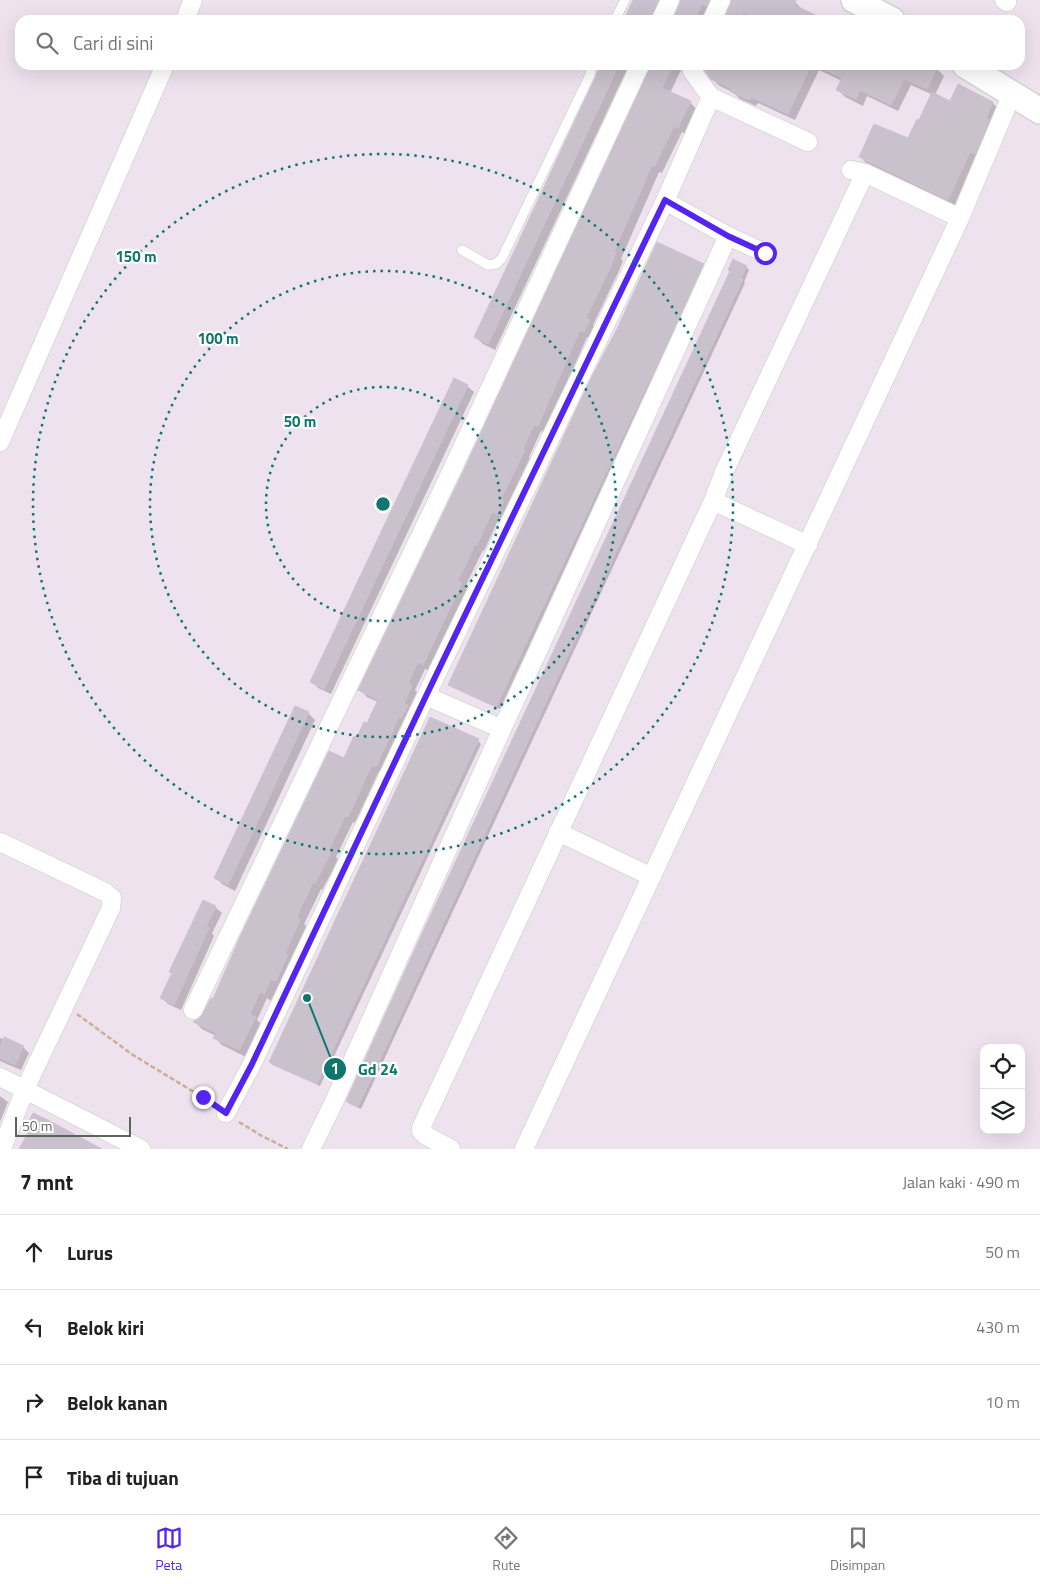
<!DOCTYPE html>
<html lang="id">
<meta charset="utf-8">
<style>
body{margin:0;font-family:"Titillium Web",sans-serif;background:#f2f2f2;color:#202124}
.controls{position:absolute;right:15px;bottom:15px;display:grid;overflow:hidden;border-radius:10px;box-shadow:0 5px 20px #0002}
.controls button{width:45px;height:45px;display:grid;place-items:center;padding:0;border:0;border-bottom:1px solid #e0e0e0;background:#fff;color:#202124;font:25px sans-serif}
.scale{position:absolute;left:15px;bottom:12px;width:116px;box-sizing:border-box;padding-left:5px;border:2px solid #5d645b;border-top:0;font-size:14px;line-height:18px;white-space:nowrap;color:#5d645b;-webkit-text-stroke:4px #fff;paint-order:stroke}
.stop{position:absolute;width:15px;height:15px;margin:-11px;border:4px solid #5225f1;border-radius:50%;background:#fff}
.stop.end{background:#5225f1;border-color:#fff;box-shadow:0 1px 5px #0008}
.list{margin:0;padding:0;list-style:none}
h2{display:flex;justify-content:space-between;align-items:center;height:65px;margin:0;padding:0 20px;font-size:21px}
h2 small{font-size:16px;font-weight:400;color:#757577}
.list li{display:grid;grid-template-columns:32px 1fr auto;gap:15px;align-items:center;box-sizing:border-box;height:75px;padding:0 20px;border-top:1px solid #e0e0e0}
.list b{display:block;font-size:19px;white-space:nowrap}
.list em{font-size:16px;font-style:normal;color:#757577}
.icon{flex:none;width:28px;height:28px;fill:none;stroke:currentColor;stroke-width:2;stroke-linecap:round;stroke-linejoin:round}
.map{position:relative;flex:none;width:1040px;height:1149px;overflow:hidden}
.search{position:absolute;background:#fff;box-shadow:0 5px 20px #0002;left:15px;right:15px;top:15px;height:55px;display:flex;align-items:center;gap:12px;box-sizing:border-box;padding:0 18px;border-radius:15px;color:#757577;font-size:19px}
.sheet{height:365px;background:#fff}
nav{display:flex;justify-content:space-around;align-items:center;box-sizing:border-box;height:70px;border-top:1px solid #e0e0e0;background:#fff;font-size:14px;color:#757577}
nav a{display:grid;justify-items:center;gap:2px}
nav .on{color:#5225f1}
.map>svg:first-child{display:block}
.shadow{fill:#0003}
.building{fill:#c9c1cc;stroke:#d0c0d3}
.lines{fill:none;stroke-linecap:round;stroke-linejoin:round}
.lane-casing{stroke:#d6dcd5;stroke-width:11}
.street-casing{stroke:#d6dcd5;stroke-width:20}
.secondary-casing{stroke:#cfd6cd;stroke-width:28}
.path{stroke:#cbad98;stroke-width:2.5;stroke-dasharray:5 2.5;stroke-linecap:butt}
.lane{stroke:#fff;stroke-width:9}
.street{stroke:#fff;stroke-width:18}
.secondary{stroke:#fff;stroke-width:25}
.route{stroke:#5225f1;stroke-width:6}
.ring{fill:none;stroke:#0f766e;stroke-width:2.5;stroke-dasharray:2.5 5}
.centre{fill:#0f766e;stroke:#fff;stroke-width:2.5}
.ring-label{font-size:15px;text-anchor:middle;font-weight:bold;fill:#0f766e;stroke:#fff;stroke-width:4.5;stroke-linejoin:round;paint-order:stroke}
.leader{fill:none;stroke:#0f766e;stroke-width:2}
.callout-dot{fill:#0f766e;stroke:#fff;stroke-width:2}
.mark-label{font-size:15px;text-anchor:middle;font-weight:bold;fill:#fff}
.callout-label{font-size:16px;text-anchor:middle;font-weight:bold;fill:#0f766e;stroke:#fff;stroke-width:4.5;stroke-linejoin:round;paint-order:stroke}
</style>
<div class="map">
<svg width="1040" height="1149" viewBox="0 0 1040 1149">
<rect width="100%" height="100%" fill="#ede2ee"/>
<path class="shadow" d="M635 0H670L660 20H625Z
M682 0H722L710 20H674Z
M733 0H790L795 2 802 9 821 20H753L750 18 749 20H725Z
M604 65H629L495 350 483 344 476 337Z
M652 65H691L688 71 682 68 670 93 690 102 697 110 685 134 682 132 662 173 659 172 621 259 623 261 617 275 593 325 596 328 591 338 587 337 545 433 541 431 529 457 531 458 508 507 504 520 499 518 484 551 483 550 465 587 469 591 430 671 425 669 415 690 419 694 384 773 379 771 355 823 353 822 336 857 338 859 333 870 322 890 321 889 304 924 307 927 292 961 283 987 279 985 271 1001 267 998 257 1020 262 1025 246 1057 222 1045 215 1038 216 1036 202 1029 195 1022 203 1016 213 1001 344 759 368 725 378 702 367 697 360 690 463 475Z
M703 65H928L937 69 944 76 935 95 951 102 959 86 993 103 999 110 955 206 866 163 860 156 909 139 920 122 933 95 911 85 898 111 867 96 863 106 845 97 838 90 842 81 819 70 795 120 758 103 756 106 740 99 734 93 720 86 712 79Z
M703 265 706 268 500 709 452 687 449 684Z
M746 267 749 270 744 282 745 283 361 1109 350 1104 347 1101Z
M467 386 474 392 331 694 318 688 312 682Z
M296 708 308 713 315 720 235 891 222 884 215 877Z
M478 741 481 744 320 1086 273 1065 270 1062Z
M204 902 215 907 222 913 212 933 214 936 181 1010 168 1004 162 998Z
M0 1038 23 1047 29 1053 21 1070 0 1061Z
M0 1096 8 1102 0 1122Z"/>
<path class="building" d="M633 0H658L651 20H624Z
M680 0H709L707 6 702 4 694 20H673Z
M731 0H796L794 5 826 20H759L743 12 739 20H737L726 15Z
M601 65H619L488 344 474 337Z
M650 65H673L662 88 691 101 678 128 674 126 654 167 652 165 614 252 616 253 610 268 586 318 590 320 584 332 580 330 538 426 534 425 523 449 525 450 501 499 504 500 497 514 492 512 477 545 475 544 458 581 462 583 423 665 418 662 408 684 412 686 404 704 408 705 401 718 399 717 376 767 372 765 348 817 345 816 329 850 331 851 326 862 315 883 313 882 297 917 300 919 285 954 288 955 276 981 271 979 264 994 260 992 250 1014 256 1017 239 1050 213 1038 216 1033 193 1022 202 1015 211 998 213 999 240 937 329 751 344 758 354 736 357 737 364 722 367 723 378 700 358 690 462 474Z
M703 65H811L788 114 751 97 749 100 731 92 732 89 711 79 703 68Z
M814 65H931L937 68 927 89 904 79 891 105 860 90 856 99 836 90 842 78Z
M958 84 993 102 986 118 989 120 976 152 975 154 970 152 948 200 859 157 874 124 908 138 917 119 919 120 932 92 950 101Z
M657 242 704 264 496 707 448 685 589 382 617 329Z
M733 259 747 266 741 278 743 279 358 1107 346 1101 421 936 730 271 728 270Z
M454 378 468 385 324 689 310 682Z
M295 706 309 712 228 885 214 878Z
M430 717 479 739 317 1084 269 1062Z
M203 900 216 906 206 927 209 928 174 1005 160 998 172 973 169 972Z
M4 1037 24 1046 15 1065 0 1058V1047Z
M33 1113 48 1120 102 1149H19L29 1131 25 1129Z"/>
<g class="lines">
<defs>
<path id="lane" d="M615 20 625 0
M462 250 488 265 496 264 502 258 590 75 592 65"/>
<path id="street" d="M1004 0 1007 2
M185 20 193 0
M661 20 670 0
M712 20 721 0
M692 65V71L711 97 808 142
M851 170 865 173 960 218
M665 201 728 236 765 253
M0 442 165 65
M713 501 808 545
M426 696 502 729
M558 832 652 877
M0 842 105 892 112 898 111 908 25 1089 2 1149
M193 1010 452 470 640 65
M0 1077 141 1149
M226 1113 252 1064 426 696 665 201 711 97
M311 1149 333 1104 502 729 728 236
M451 1149 425 1135 421 1131V1128L713 501 725 470 865 173
M524 1149 960 218 1012 94"/>
<path id="secondary" d="M854 0 892 20
M965 65 1040 111"/>
</defs>
<use href="#lane" class="lane-casing"/>
<use href="#street" class="street-casing"/>
<use href="#secondary" class="secondary-casing"/>
<path class="path" d="M77 1014 133 1055 212 1103
M239 1122 262 1136 288 1149"/>
<use href="#lane" class="lane"/>
<use href="#street" class="street"/>
<use href="#secondary" class="secondary"/>
</g>
<g class="lines">
<path class="route" d="M203 1097 226 1113 252 1064 426 696 665 200 728 236 765 253"/>
</g>
<g class="ring">
<circle cx="383" cy="504" r="117"/>
<circle cx="383" cy="504" r="233"/>
<circle cx="383" cy="504" r="350"/>
</g>
<circle cx="383" cy="504" r="8" class="centre"/>
<g class="ring-label">
<text x="136" y="262">150 m</text>
<text x="218" y="344">100 m</text>
<text x="300" y="427">50 m</text>
</g>
<path class="leader" d="M307 998L335 1069"/>
<g class="callout-dot">
<circle cx="307" cy="998" r="5"/>
<circle cx="335" cy="1069" r="12"/>
</g>
<g class="mark-label">
<text x="335" y="1074">1</text>
</g>
<g class="callout-label">
<text x="378" y="1075">Gd 24</text>
</g>
</svg>
<div class="controls">
<button><svg class="icon" aria-label="locate" viewBox="0 0 24 24"><circle cx="12" cy="12" r="6"/><path d="M12 2v4M12 18v4M2 12h4M18 12h4"/></svg></button>
<button><svg class="icon" aria-label="layers" viewBox="0 0 24 24"><path d="M12 4l9 5-9 5-9-5zM3 14l9 5 9-5"/></svg></button>
</div>
<div class="scale">50 m</div>
<div class="stop" style="left:765px;top:253px"></div>
<div class="stop end" style="left:203px;top:1097px"></div>
<div class="search"><svg class="icon" aria-label="search" viewBox="0 0 24 24"><circle cx="10" cy="10" r="6"/><path d="M15 15l6 6"/></svg>Cari di sini</div>
</div>
<section class="sheet">
<h2>7 mnt<small>Jalan kaki · 490 m</small></h2>
<ul class="list">
<li><svg class="icon" aria-label="ahead" viewBox="0 0 24 24"><path d="M12 20V5M6 11l6-6 6 6"/></svg><div><b>Lurus</b></div><em>50 m</em></li>
<li><svg class="icon" aria-label="left" viewBox="0 0 24 24"><path d="M17 20v-9H6M10 6l-5 5 5 5"/></svg><div><b>Belok kiri</b></div><em>430 m</em></li>
<li><svg class="icon" aria-label="right" viewBox="0 0 24 24"><path d="M7 20v-9h11M14 6l5 5-5 5"/></svg><div><b>Belok kanan</b></div><em>10 m</em></li>
<li><svg class="icon" aria-label="arrive" viewBox="0 0 24 24"><path d="M6 21V4h12l-3 4 3 4H6"/></svg><div><b>Tiba di tujuan</b></div></li>
</ul>
</section>
<nav>
<a class="on"><svg class="icon" aria-label="map" viewBox="0 0 24 24"><path d="M3 6l6-2 6 2 6-2v14l-6 2-6-2-6 2zM9 4v14M15 6v14"/></svg>Peta</a>
<a><svg class="icon" aria-label="directions" viewBox="0 0 24 24"><path d="M12 3l9 9-9 9-9-9zM9 14v-3h6M13 9l2 2-2 2"/></svg>Rute</a>
<a><svg class="icon" aria-label="saved" viewBox="0 0 24 24"><path d="M7 4h10v16l-5-4-5 4z"/></svg>Disimpan</a>
</nav>
